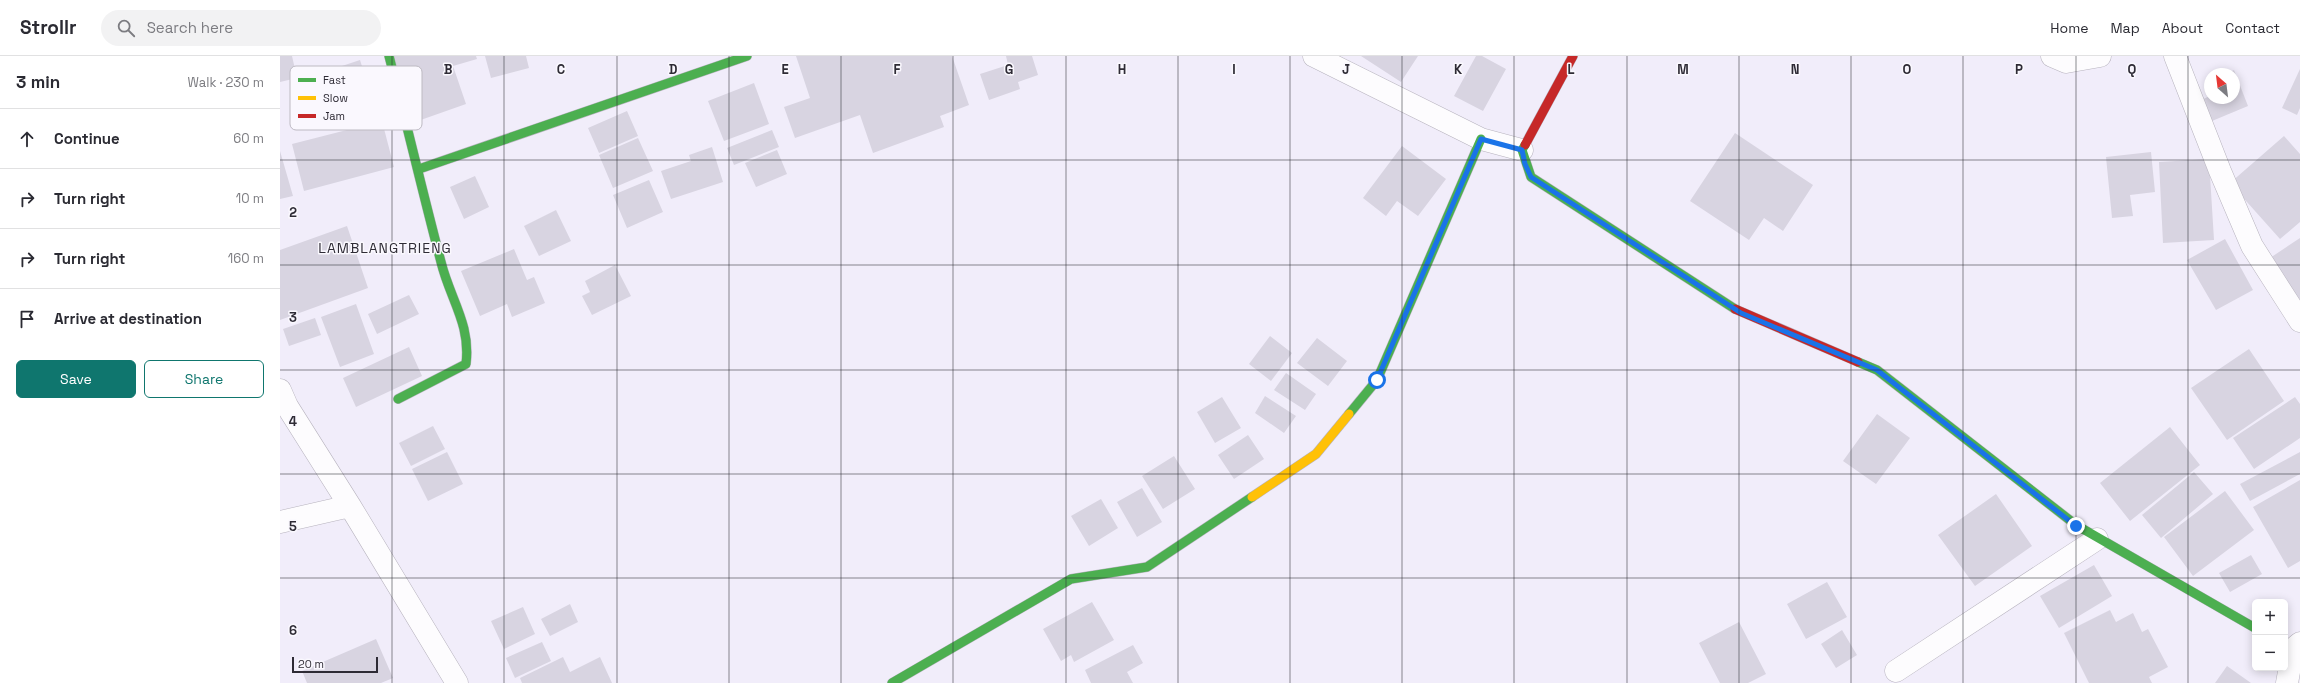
<!DOCTYPE html>
<meta charset="utf-8">
<style>
body{margin:0;font-family:"Space Grotesk",sans-serif;background:#f2f2f3;color:#2b2b33}
.controls{position:absolute;right:12px;bottom:12px;display:grid;overflow:hidden;border-radius:6px;box-shadow:0 2px 10px #0003}
.controls button{width:36px;height:36px;display:grid;place-items:center;padding:0;border:0;border-bottom:1px solid #e1e1e2;background:#fff;color:#2b2b33;font:20px sans-serif}
.compass{position:absolute;left:1924px;top:12px;width:36px;height:36px;border-radius:50%;background:#fff;box-shadow:0 2px 10px #0003;rotate:332deg}
.scale{position:absolute;left:12px;bottom:10px;width:86px;box-sizing:border-box;padding-left:4px;border:2px solid #2e2b35;border-top:0;font-size:11px;line-height:14px;white-space:nowrap;color:#2e2b35;-webkit-text-stroke:3px #faf8fe;paint-order:stroke}
.stop{position:absolute;width:12px;height:12px;margin:-9px;border:3px solid #1a73e8;border-radius:50%;background:#fff}
.stop.end{background:#1a73e8;border-color:#fff;box-shadow:0 1px 4px #0008}
.list{margin:0;padding:0;list-style:none}
h2{display:flex;justify-content:space-between;align-items:center;height:52px;margin:0;padding:0 16px;font-size:17px}
h2 small{font-size:13px;font-weight:400;color:#7c7c81}
.list li{display:grid;grid-template-columns:26px 1fr auto;gap:12px;align-items:center;box-sizing:border-box;height:60px;padding:0 16px;border-top:1px solid #e1e1e2}
.list b{display:block;font-size:15px;white-space:nowrap}
.list em{font-size:13px;font-style:normal;color:#7c7c81}
.actions{display:flex;gap:8px;padding:12px 16px}
.actions a{flex:1;padding:9px 0;border:1px solid #0f766e;border-radius:6px;text-align:center;font-size:14px;color:#0f766e}
.actions .main{background:#0f766e;color:#fff}
.icon{flex:none;width:22px;height:22px;fill:none;stroke:currentColor;stroke-width:2;stroke-linecap:round;stroke-linejoin:round}
.map{position:relative;flex:none;width:2020px;height:627px;overflow:hidden}
header{display:flex;align-items:center;gap:24px;box-sizing:border-box;height:56px;padding:0 20px;background:#fff;border-bottom:1px solid #e1e1e2}
header strong{font-size:19px}
nav{display:flex;gap:22px;margin-inline-start:auto;font-size:14px}
.search{width:280px;height:36px;background:#f2f2f3;display:flex;align-items:center;gap:10px;box-sizing:border-box;padding:0 14px;border-radius:22px;color:#7c7c81;font-size:15px}
main{display:flex}
aside{flex:1;background:#fff}
.map>svg:first-child{display:block}
.building{fill:#d8d4e1}
.lines{fill:none;stroke-linecap:round;stroke-linejoin:round}
.street-casing{stroke:#b7b3be;stroke-width:23}
.fast-casing{stroke:#b7b3be;stroke-width:10}
.slow-casing{stroke:#b7b3be;stroke-width:10}
.jam-casing{stroke:#b7b3be;stroke-width:10}
.street{stroke:#fdfcfe;stroke-width:22}
.fast{stroke:#4caf50;stroke-width:9}
.slow{stroke:#ffc107;stroke-width:9}
.jam{stroke:#c62828;stroke-width:9}
.route{stroke:#1a73e8;stroke-width:5}
.grid{fill:none;stroke:#2e2b35;stroke-width:1;stroke-opacity:0.55}
.labels{text-anchor:middle;dominant-baseline:central;stroke-width:3;stroke-linejoin:round;paint-order:stroke}
.quarter-label{font-size:14px;letter-spacing:1px;fill:#2e2b35;stroke:#faf8fe}
.key{fill:#faf8fe;stroke:#bdbac2;stroke-width:1}
.key-label{font-size:11px;fill:#2e2b35}
.grid-label{font-size:13px;text-anchor:middle;font-weight:bold;fill:#2e2b35;stroke:#faf8fe;stroke-width:3;stroke-linejoin:round;paint-order:stroke}
</style>
<header>
<strong>Strollr</strong>
<div class="search"><svg class="icon" aria-label="search" viewBox="0 0 24 24"><circle cx="10" cy="10" r="6"/><path d="M15 15l6 6"/></svg>Search here</div>
<nav><a>Home</a><a>Map</a><a>About</a><a>Contact</a></nav>
</header>
<main>
<aside>
<h2>3 min<small>Walk · 230 m</small></h2>
<ul class="list">
<li><svg class="icon" aria-label="ahead" viewBox="0 0 24 24"><path d="M12 20V5M6 11l6-6 6 6"/></svg><div><b>Continue</b></div><em>60 m</em></li>
<li><svg class="icon" aria-label="right" viewBox="0 0 24 24"><path d="M7 20v-9h11M14 6l5 5-5 5"/></svg><div><b>Turn right</b></div><em>10 m</em></li>
<li><svg class="icon" aria-label="right" viewBox="0 0 24 24"><path d="M7 20v-9h11M14 6l5 5-5 5"/></svg><div><b>Turn right</b></div><em>160 m</em></li>
<li><svg class="icon" aria-label="arrive" viewBox="0 0 24 24"><path d="M6 21V4h12l-3 4 3 4H6"/></svg><div><b>Arrive at destination</b></div></li>
</ul>
<div class="actions"><a class="main">Save</a><a>Share</a></div>
</aside>
<div class="map">
<svg width="2020" height="627" viewBox="0 0 2020 627">
<rect width="100%" height="100%" fill="#f1edfa"/>
<path class="building" d="M0 0H12L17 22 0 26Z
M113 0H196L197 3 173 10 186 48 135 66Z
M205 0H246L249 12 211 22Z
M516 0H672L689 49 660 60 664 71 593 97 580 59 515 82 504 51 530 42Z
M726 0H752L758 19 738 26 740 33 709 44 700 18 728 9Z
M1081 0H1138L1121 26Z
M1196 0H1202L1226 13 1203 55 1174 40Z
M80 4 97 58 73 65 56 12Z
M2020 13V52L2017 59 2002 52Z
M1954 14 1968 50 1932 65 1923 43 1930 40 1954 42V18H1946Z
M474 27 489 68 444 85 428 45Z
M347 55 358 80 319 97 308 72Z
M102 65 114 111 24 135 12 88Z
M492 74 499 91 454 109 447 92Z
M1455 77 1533 129 1503 175 1484 162 1469 184 1410 145Z
M2004 80 2020 98V166L2000 183 1950 127Z
M358 82 373 115 333 132 319 99Z
M1122 90 1166 123 1138 160 1117 145 1106 160 1083 142Z
M432 91 443 126 391 143 381 115 411 105 409 99Z
M497 94 507 118 476 131 465 107Z
M0 95 13 140 0 143Z
M1871 96 1875 136 1850 139 1853 160 1832 162 1826 101Z
M1929 103 1934 184 1883 187 1879 106Z
M195 120 209 151 184 163 170 131Z
M369 124 383 156 347 172 333 139Z
M276 154 291 185 259 200 244 170Z
M67 170 88 232 0 264V194Z
M2020 182V247L1990 202Z
M1945 183 1973 234 1936 254 1907 204Z
M234 193 247 224 254 221 265 247 232 261 227 248 200 260 181 215Z
M335 209 351 240 312 259 302 240 310 236 305 225Z
M129 239 139 258 97 278 88 258Z
M76 248 94 298 60 311 41 261Z
M35 262 41 279 9 290 3 273Z
M990 280 1012 297 991 325 969 308Z
M1037 282 1067 305 1048 330 1017 307Z
M129 291 142 320 76 351 63 322Z
M1969 293 2004 345 1947 384 1911 332Z
M1006 317 1036 338 1025 354 994 334Z
M985 340 1016 360 1004 377 975 357Z
M942 341 961 372 935 387 917 356Z
M2015 341 2020 348V382L1974 413 1953 382Z
M1597 358 1630 382 1596 428 1563 405Z
M153 370 165 393 131 410 119 387Z
M1890 371 1920 409 1850 465 1820 427Z
M968 379 984 403 954 423 938 399Z
M167 396 183 428 148 445 132 413Z
M2020 396V418L1970 445 1960 428Z
M894 400 915 433 883 453 862 420Z
M1914 416 1933 438 1881 482 1862 459Z
M2020 424V505L2008 512 1973 451Z
M862 432 882 466 857 481 837 446Z
M1945 435 1974 474 1913 520 1884 481Z
M1716 438 1752 490 1695 530 1658 479Z
M821 443 838 472 809 490 791 460Z
M1971 499 1982 518 1950 536 1939 517Z
M1814 509 1832 540 1779 572 1760 540Z
M1547 526 1567 561 1526 583 1507 548Z
M812 546 834 584 794 606 791 599 781 605 763 573Z
M290 548 298 566 270 580 261 563Z
M243 551 255 578 224 593 211 565Z
M1830 554 1836 566 1853 557 1862 576 1868 573 1888 611 1869 621 1872 627H1809L1784 577Z
M1459 566 1486 618 1468 627H1440L1419 587Z
M1562 574 1577 599 1556 612 1541 588Z
M96 583 113 622 101 627H27L22 615Z
M262 586 271 605 235 622 226 602Z
M853 589 863 607 847 616 853 627H811L805 614Z
M283 601 290 616 320 601 332 627H242L240 622Z
M1947 610 1971 627H1935Z"/>
<g class="lines">
<defs>
<path id="street" d="M1034 0 1201 83 1242 94
M1772 0 1786 6 1820 0
M1895 0 1940 115 1972 190 2020 265
M0 334 7 350 70 450 177 627
M0 466 70 450
M1616 615 1817 483
M2007 627 2013 593 2020 587"/>
<path id="fast" d="M109 0C127 69 143 138 161 206 170 243 191 268 186 308L118 343
M1245 89 1242 94 1251 121 1455 253
M139 113 467 0
M1578 306 1597 314 1796 469 1975 572
M1069 358 1097 324 1201 83
M612 627 791 523 867 511 972 441"/>
<path id="slow" d="M972 441 1036 398 1069 358"/>
<path id="jam" d="M1245 89 1293 0
M1455 253 1578 306"/>
</defs>
<use href="#street" class="street-casing"/>
<use href="#fast" class="fast-casing"/>
<use href="#slow" class="slow-casing"/>
<use href="#jam" class="jam-casing"/>
<use href="#street" class="street"/>
<use href="#fast" class="fast"/>
<use href="#slow" class="slow"/>
<use href="#jam" class="jam"/>
</g>
<g class="lines">
<path class="route" d="M1097 324 1201 83 1242 94 1245 108 1251 121 1461 257 1597 314 1796 470"/>
</g>
<path class="grid" d="M112 0V627M224 0V627M337 0V627M449 0V627M561 0V627M673 0V627M786 0V627M898 0V627M1010 0V627M1122 0V627M1234 0V627M1347 0V627M1459 0V627M1571 0V627M1683 0V627M1796 0V627M1908 0V627M0 104H2020M0 209H2020M0 314H2020M0 418H2020M0 522H2020"/>
<g class="labels">
<g class="quarter-label">
<text x="105" y="192">LAMBLANGTRIENG</text>
</g>
</g>
<rect x="10" y="10" width="132" height="64" rx="6" class="key"/>
<rect x="18" y="22" width="18" height="4" fill="#4caf50"/>
<rect x="18" y="40" width="18" height="4" fill="#ffc107"/>
<rect x="18" y="58" width="18" height="4" fill="#c62828"/>
<g class="key-label">
<text x="43" y="28">Fast</text>
<text x="43" y="46">Slow</text>
<text x="43" y="64">Jam</text>
</g>
<g class="grid-label">
<text x="168" y="18">B</text>
<text x="281" y="18">C</text>
<text x="393" y="18">D</text>
<text x="505" y="18">E</text>
<text x="617" y="18">F</text>
<text x="729" y="18">G</text>
<text x="842" y="18">H</text>
<text x="954" y="18">I</text>
<text x="1066" y="18">J</text>
<text x="1178" y="18">K</text>
<text x="1291" y="18">L</text>
<text x="1403" y="18">M</text>
<text x="1515" y="18">N</text>
<text x="1627" y="18">O</text>
<text x="1739" y="18">P</text>
<text x="1852" y="18">Q</text>
<text x="13" y="161">2</text>
<text x="13" y="266">3</text>
<text x="13" y="370">4</text>
<text x="13" y="475">5</text>
<text x="13" y="579">6</text>
</g>
</svg>
<div class="controls">
<button>+</button>
<button>−</button>
</div>
<svg class="compass" viewBox="-18 -18 36 36"><path d="M0-13l5 13h-10z" fill="#e53935"/><path d="M0 13l5-13h-10z" fill="#7c7c81"/></svg>
<div class="scale">20 m</div>
<div class="stop" style="left:1097px;top:324px"></div>
<div class="stop end" style="left:1796px;top:470px"></div>
</div>
</main>
